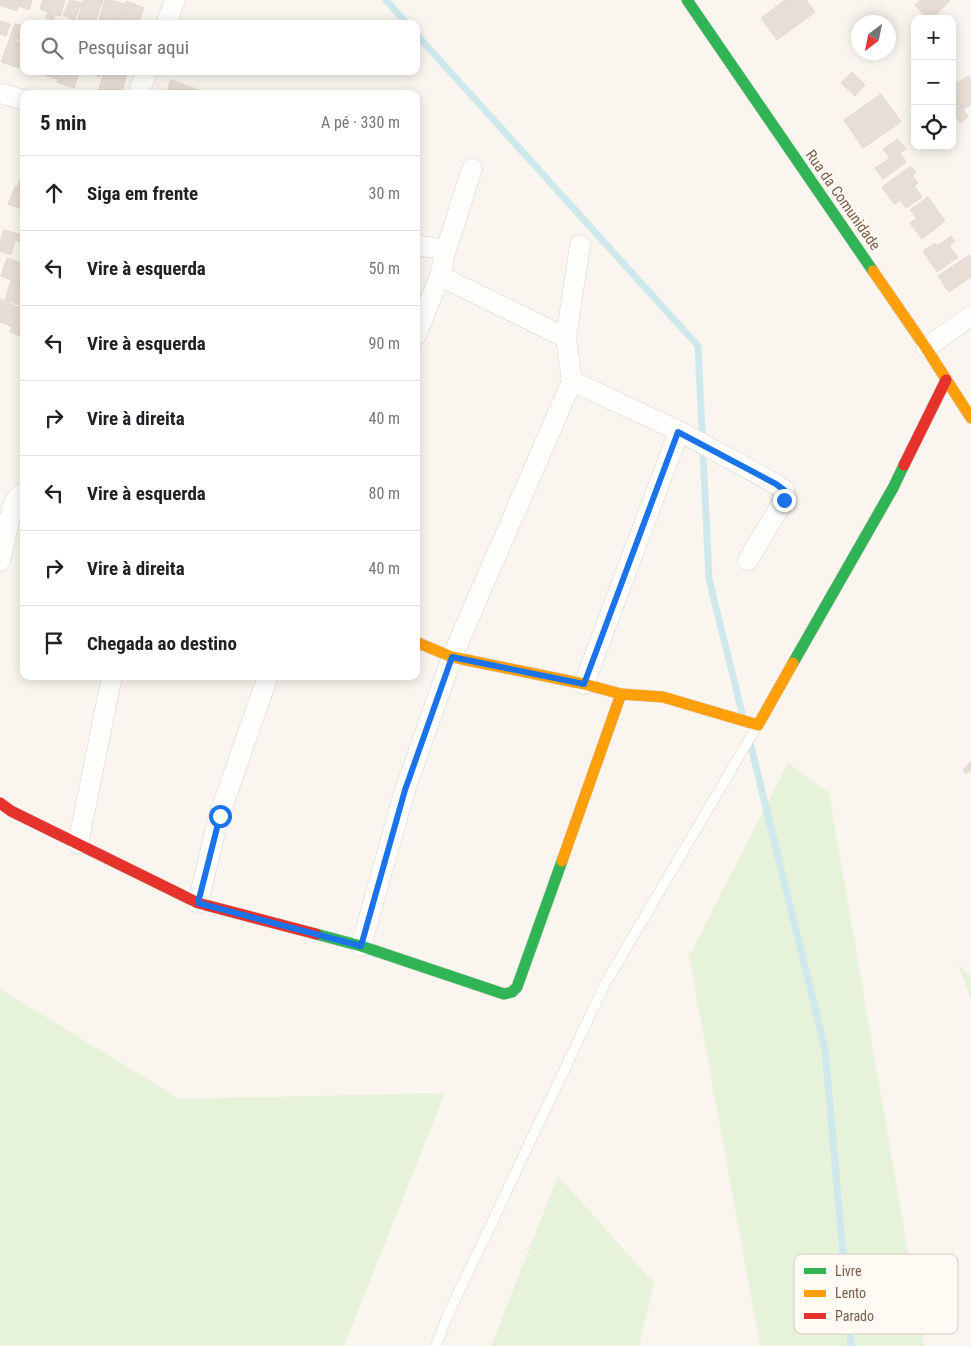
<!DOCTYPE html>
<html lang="pt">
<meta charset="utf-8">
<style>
body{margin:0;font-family:"Roboto Condensed",sans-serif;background:#f2f2f2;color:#202124}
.controls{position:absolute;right:15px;top:15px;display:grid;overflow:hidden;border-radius:10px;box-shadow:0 2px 12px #0003}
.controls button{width:45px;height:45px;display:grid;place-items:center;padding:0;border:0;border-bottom:1px solid #e0e0e0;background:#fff;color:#202124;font:25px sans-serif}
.compass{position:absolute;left:851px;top:15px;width:45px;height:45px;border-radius:50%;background:#fff;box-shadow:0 2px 12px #0003;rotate:212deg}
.stop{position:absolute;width:15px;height:15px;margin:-11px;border:4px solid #1a73e8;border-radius:50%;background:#fff}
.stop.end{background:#1a73e8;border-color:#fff;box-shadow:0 1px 5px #0008}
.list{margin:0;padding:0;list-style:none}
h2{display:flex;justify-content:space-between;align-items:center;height:65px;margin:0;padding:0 20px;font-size:21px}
h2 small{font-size:16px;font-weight:400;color:#757577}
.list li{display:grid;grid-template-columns:32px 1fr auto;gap:15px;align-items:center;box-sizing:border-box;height:75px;padding:0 20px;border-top:1px solid #e0e0e0}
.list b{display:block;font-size:19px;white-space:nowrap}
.list em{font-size:16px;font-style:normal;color:#757577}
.icon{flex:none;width:28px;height:28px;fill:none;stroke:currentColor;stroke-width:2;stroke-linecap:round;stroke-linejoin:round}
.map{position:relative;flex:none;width:971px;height:1346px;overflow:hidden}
.search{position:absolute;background:#fff;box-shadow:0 2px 12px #0003;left:20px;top:20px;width:400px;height:55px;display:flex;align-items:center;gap:12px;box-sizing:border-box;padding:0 18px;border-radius:10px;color:#757577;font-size:19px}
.panel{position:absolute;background:#fff;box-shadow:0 2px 12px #0003;left:20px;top:90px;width:400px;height:590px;border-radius:10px}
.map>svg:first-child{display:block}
.green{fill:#e6f2d9}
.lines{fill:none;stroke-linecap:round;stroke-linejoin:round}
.stream{stroke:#cfe8ec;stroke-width:7}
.building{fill:#e7ded5;stroke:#e3d9d0}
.lane-casing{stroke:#d9d3cd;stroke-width:11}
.street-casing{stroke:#d9d3cd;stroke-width:21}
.fast-casing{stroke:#dad2cb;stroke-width:12}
.slow-casing{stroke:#dad2cb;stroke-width:12}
.jam-casing{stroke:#dad2cb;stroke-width:12}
.lane{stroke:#fefefd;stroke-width:10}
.street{stroke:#fefefd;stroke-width:20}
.fast{stroke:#30b455;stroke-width:11}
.slow{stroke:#ff9f0a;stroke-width:11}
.jam{stroke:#e5322d;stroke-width:11}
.route{stroke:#1a73e8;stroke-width:6}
.labels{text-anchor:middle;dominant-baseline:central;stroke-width:4;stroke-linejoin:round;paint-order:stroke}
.street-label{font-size:15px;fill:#7c5d4b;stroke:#fffaf3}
.key{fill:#fffaf3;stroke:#d8cbc1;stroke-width:1}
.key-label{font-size:14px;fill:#7c5d4b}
</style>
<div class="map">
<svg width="971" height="1346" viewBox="0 0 971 1346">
<rect width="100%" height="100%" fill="#faf6ef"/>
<path class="green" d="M788 763 829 793 924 1346H760L689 956Z
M958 964 971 977V1001Z
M0 989 180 1099 445 1093 344 1346H0Z
M558 1176 654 1283 639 1346H491Z"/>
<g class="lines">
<path class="stream" d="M386 0 407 24
M416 34 698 346 709 579 742 713
M749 738 825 1049 851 1346"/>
</g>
<path class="building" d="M1 0H21L17 11 0 5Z
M21 0H32L29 10 19 6Z
M43 0H65L60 16 55 14 53 20 46 18 48 12 40 9Z
M70 0 82 3 74 20 63 15Z
M84 0H105H103L94 24 83 20 82 23 77 21Z
M105 0H110L124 4 117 24H98Z
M785 0H806L815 12 777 40 761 18Z
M921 0H949L950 1 931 19H928L915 5Z
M126 1 144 8 138 24H118Z
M0 21 10 24 6 36 0 34Z
M15 24 24 26V42L15 38 14 40 24 44V53L19 68 1 62Z
M39 71H60L57 79 38 73Z
M60 71H80L74 88 57 82Z
M85 71H102L100 77Z
M105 71H128L121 94H97Z
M852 72 865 85 855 96 841 83Z
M968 76 971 80V104L964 109 952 91V86Z
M171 80 210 94H166Z
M953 93 968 117 960 123 956 116 952 119Z
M881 94 901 122 863 148 844 120Z
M898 139 906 149 900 153 906 162 883 179 875 168 890 158 883 149Z
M911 166 916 173 912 175 918 183 914 186 922 197 906 208 900 200 894 204 882 187Z
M24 169V190L17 187Z
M15 187 24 190V210L8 204Z
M928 197 945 221 922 239 910 223 917 218 910 210Z
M4 230 22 235 20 242 15 240 11 255 0 251V242Z
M951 236 955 241 949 246 958 257 937 272 923 251 935 243 937 246Z
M969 255 971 257V277L949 292 938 276Z
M7 258 24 264V285L1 276Z
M11 281 24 285V306L5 300Z
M0 299 20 308 21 306 24 307V337L10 332 12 327 0 322Z
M971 761V770L966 774 963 770Z"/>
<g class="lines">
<defs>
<path id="lane" d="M436 1346 447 1317 605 984 757 726"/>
<path id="street" d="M166 24 175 0
M0 93 24 100
M138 94 147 71
M416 245 446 250 440 276 566 338 572 381 679 431 776 484 784 490V500L748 560
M446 250 472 169
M416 335 440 276
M566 338 580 245
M926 348 971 316
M0 561 12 508 17 498 24 493
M584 684 679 431
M78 844 112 676
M198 903 219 816 268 676
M361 946 405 790 452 657 572 381"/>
<path id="fast" d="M687 0 873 271
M793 663 893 488 904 465
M316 934 361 946 504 994 512 992 517 987 562 861"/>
<path id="slow" d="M873 271 926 348 971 418
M416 642 452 657 584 684 621 694 663 697 758 725 793 663
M562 861 621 694"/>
<path id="jam" d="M904 465 946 380
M0 803 11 811 198 903 316 934"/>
</defs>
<use href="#lane" class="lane-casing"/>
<use href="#street" class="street-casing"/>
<use href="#fast" class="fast-casing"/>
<use href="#slow" class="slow-casing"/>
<use href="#jam" class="jam-casing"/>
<use href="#lane" class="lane"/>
<use href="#street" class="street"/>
<use href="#fast" class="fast"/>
<use href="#slow" class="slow"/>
<use href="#jam" class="jam"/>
</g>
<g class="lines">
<path class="route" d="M220 816 198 903 361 946 405 790 452 657 584 684 678 432 776 484 784 490V500"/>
</g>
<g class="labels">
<g class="street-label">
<text transform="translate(843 200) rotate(55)">Rua da Comunidade</text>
</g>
</g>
<rect x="794" y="1254" width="164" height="80" rx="8" class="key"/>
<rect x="804" y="1268" width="22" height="6" fill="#30b455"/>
<rect x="804" y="1290" width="22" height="7" fill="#ff9f0a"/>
<rect x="804" y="1313" width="22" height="6" fill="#e5322d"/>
<g class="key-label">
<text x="835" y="1276">Livre</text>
<text x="835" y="1298">Lento</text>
<text x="835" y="1321">Parado</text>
</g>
</svg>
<div class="controls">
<button>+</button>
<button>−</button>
<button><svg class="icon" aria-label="locate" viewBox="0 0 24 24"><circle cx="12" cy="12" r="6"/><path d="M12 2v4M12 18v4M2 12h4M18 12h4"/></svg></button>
</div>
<svg class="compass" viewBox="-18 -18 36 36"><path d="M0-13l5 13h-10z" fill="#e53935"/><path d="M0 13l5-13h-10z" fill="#757577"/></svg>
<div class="stop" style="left:220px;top:816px"></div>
<div class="stop end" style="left:784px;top:500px"></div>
<div class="search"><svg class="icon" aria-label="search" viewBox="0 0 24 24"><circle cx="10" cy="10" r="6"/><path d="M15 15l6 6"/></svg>Pesquisar aqui</div>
<section class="panel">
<h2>5 min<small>A pé · 330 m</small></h2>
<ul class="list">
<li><svg class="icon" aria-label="ahead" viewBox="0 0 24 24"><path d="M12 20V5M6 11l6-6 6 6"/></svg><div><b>Siga em frente</b></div><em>30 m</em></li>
<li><svg class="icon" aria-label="left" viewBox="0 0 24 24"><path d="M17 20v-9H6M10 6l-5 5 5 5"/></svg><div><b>Vire à esquerda</b></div><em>50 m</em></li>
<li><svg class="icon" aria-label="left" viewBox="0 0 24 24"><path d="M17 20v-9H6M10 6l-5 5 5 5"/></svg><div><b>Vire à esquerda</b></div><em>90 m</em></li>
<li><svg class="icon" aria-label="right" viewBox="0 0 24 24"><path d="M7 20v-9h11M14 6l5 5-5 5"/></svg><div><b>Vire à direita</b></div><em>40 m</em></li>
<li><svg class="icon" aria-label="left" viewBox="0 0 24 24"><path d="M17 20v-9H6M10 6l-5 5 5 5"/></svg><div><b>Vire à esquerda</b></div><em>80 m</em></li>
<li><svg class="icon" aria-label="right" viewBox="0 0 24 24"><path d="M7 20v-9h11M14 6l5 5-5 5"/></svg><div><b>Vire à direita</b></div><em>40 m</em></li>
<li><svg class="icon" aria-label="arrive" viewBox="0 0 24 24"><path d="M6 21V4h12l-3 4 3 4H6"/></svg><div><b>Chegada ao destino</b></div></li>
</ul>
</section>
</div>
